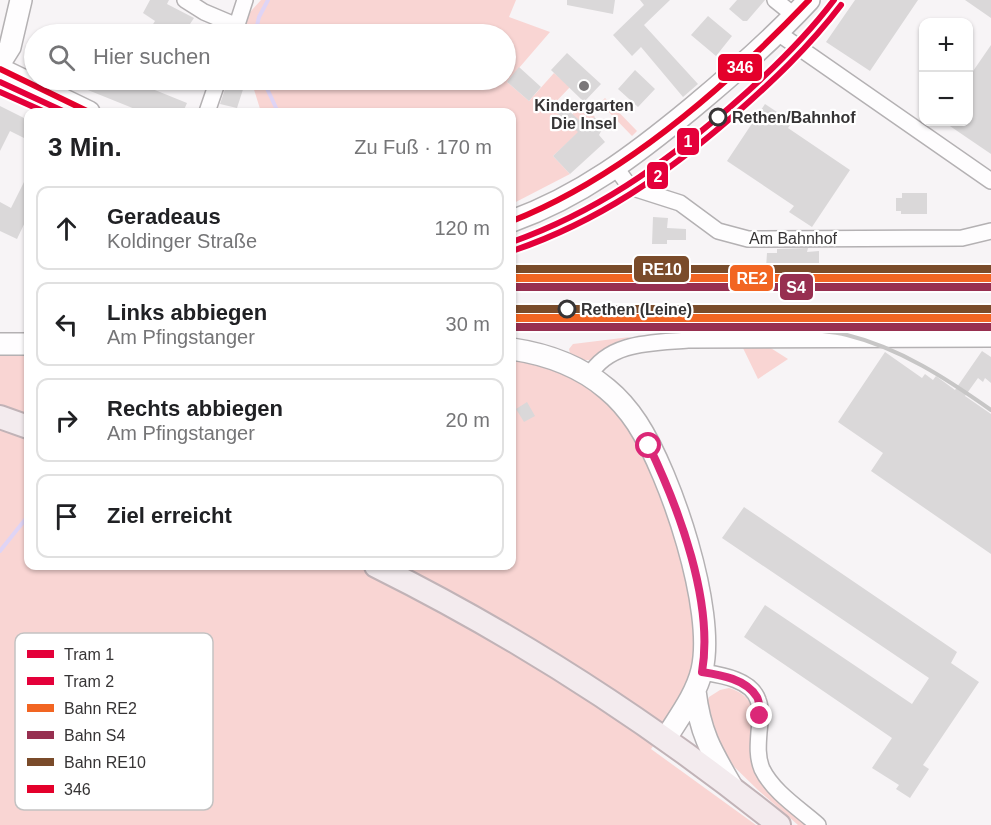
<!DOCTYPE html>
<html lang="de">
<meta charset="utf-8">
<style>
body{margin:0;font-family:Arial,sans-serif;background:#f6f6f6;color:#202124}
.controls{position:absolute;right:18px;top:18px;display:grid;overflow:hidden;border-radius:12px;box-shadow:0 2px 4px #0004}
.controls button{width:54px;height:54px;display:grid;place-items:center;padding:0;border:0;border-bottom:2px solid #e0e0e0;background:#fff;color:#202124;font:30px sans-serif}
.stop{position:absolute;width:18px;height:18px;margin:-14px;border:4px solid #db2777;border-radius:50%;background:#fff}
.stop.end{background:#db2777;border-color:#fff;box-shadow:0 2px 6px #0008}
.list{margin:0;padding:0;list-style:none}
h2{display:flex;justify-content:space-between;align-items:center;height:78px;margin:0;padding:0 24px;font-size:26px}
h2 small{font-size:20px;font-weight:400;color:#757577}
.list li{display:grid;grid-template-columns:39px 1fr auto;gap:18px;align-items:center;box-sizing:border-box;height:84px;margin:0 12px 12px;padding:0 12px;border:2px solid #e0e0e0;border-radius:12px}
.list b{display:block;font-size:22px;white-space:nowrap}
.list p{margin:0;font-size:20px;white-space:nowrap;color:#757577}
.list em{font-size:20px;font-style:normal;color:#757577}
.icon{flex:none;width:33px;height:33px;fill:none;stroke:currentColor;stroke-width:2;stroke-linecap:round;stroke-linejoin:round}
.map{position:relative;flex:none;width:991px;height:825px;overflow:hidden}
.search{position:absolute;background:#fff;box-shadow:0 2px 4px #0004;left:24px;top:24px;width:492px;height:66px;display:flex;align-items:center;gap:15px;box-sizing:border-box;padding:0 21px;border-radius:33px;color:#757577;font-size:22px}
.panel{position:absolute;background:#fff;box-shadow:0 2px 4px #0004;left:24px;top:108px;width:492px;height:462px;border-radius:12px}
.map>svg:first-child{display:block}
.green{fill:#f9d5d3}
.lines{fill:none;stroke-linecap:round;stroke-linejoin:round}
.stream{stroke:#dfd4f5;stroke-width:4}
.building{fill:#dad8d9}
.street-casing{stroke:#b4b1b3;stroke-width:18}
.secondary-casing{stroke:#b4b1b3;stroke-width:24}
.primary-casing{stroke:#c1b3b7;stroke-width:26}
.street{stroke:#fefdfe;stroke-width:15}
.secondary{stroke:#fefdfe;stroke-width:21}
.primary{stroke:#f3ebee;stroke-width:22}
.rail{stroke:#c7c6c6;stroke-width:4}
.bus-1-casing{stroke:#fff;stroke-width:10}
.bus-1{stroke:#e4002b;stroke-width:6}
.rail-1-casing{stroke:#fff;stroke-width:12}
.rail-2-casing{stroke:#fff;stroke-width:12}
.rail-3-casing{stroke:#fff;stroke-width:12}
.rail-1{stroke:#f26522;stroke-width:8}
.rail-2{stroke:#972f50;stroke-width:8}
.rail-3{stroke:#7a4b2a;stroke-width:8}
.tram-1-casing{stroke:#fff;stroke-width:10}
.tram-2-casing{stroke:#fff;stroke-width:10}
.tram-1{stroke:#e4003a;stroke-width:6}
.tram-2{stroke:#e4003a;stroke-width:6}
.route{stroke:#db2777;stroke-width:8}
.poi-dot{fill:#7a7779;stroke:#fff;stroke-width:2}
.stop-dot{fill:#fff;stroke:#363435;stroke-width:3}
.labels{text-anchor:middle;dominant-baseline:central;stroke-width:4.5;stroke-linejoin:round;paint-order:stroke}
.poi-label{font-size:16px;font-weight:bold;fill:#363435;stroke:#fff}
.stop-label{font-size:16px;font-weight:bold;fill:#363435;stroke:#fff;text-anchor:start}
.street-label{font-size:16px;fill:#363435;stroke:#fff}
.key{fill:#fff;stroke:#c3c2c2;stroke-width:1.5}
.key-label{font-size:16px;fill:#363435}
.line-badge{stroke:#fff;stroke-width:2}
.badge-label{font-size:16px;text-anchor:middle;font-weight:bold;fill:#fff}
</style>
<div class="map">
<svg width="991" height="825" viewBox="0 0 991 825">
<rect width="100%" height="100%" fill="#f7f4f6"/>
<path class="green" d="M261 0H516L509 17 550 32 507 82 529 101 554 73 570 87 551 107 566 121 581 105 595 117 553 156 570 174 512 204V112H261L251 80H506V34H242L243 20Z
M605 98 637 131 632 136 600 103Z
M630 337 617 342 591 360H580L571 357 569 349 573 344Z
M766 345 788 359 758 379 742 346Z
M512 352 541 359 600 394 629 425 660 480 683 546 701 651 677 713 651 749 756 825H0V354L28 353V566H512Z
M729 688C763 698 754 727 752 755L812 825H798L759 791 719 752 705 708 709 697 720 690Z"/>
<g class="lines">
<path class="stream" d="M255 34 259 17 268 0
M263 80 278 112
M0 551 28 516"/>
</g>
<path class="building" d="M150 0H169L167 4 194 18 188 27 197 34H147L155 21 143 13Z
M567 0H615L613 14 567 5Z
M640 0H670L644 25 698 84 683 97 641 47 632 56 613 35 644 5Z
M737 0H765L747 21H743L729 9Z
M855 0H918L870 71 826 42Z
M965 0H991V18Z
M708 16 732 36 716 56 691 35Z
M991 45V154L944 122H969V77Z
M567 53 601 84 584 102 551 70Z
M519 67 541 87 529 101 507 82Z
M635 70 655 89 638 107 618 89Z
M63 80H118L143 90 145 86 187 103 183 112H133L135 109Z
M228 80H246L237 108 220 104Z
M561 104 586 126 594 117 604 126 599 135 605 142 570 174 553 156 578 132 555 111Z
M765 104 792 122 788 128 850 170 812 227 789 212 794 206 727 161Z
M0 106 28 120V140L10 131 0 151Z
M28 174V216L17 239 0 231V202L11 208Z
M902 193H927V214H901V211H896V198H902Z
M653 217 668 218 667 228 686 229V240H667V244H652Z
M808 248 807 252 819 251V264H804L805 268H766L767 253H777V249Z
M982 351 991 357V383L985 378 983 382 978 378 965 396 991 414V554L871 471 883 453 838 422 885 352 922 378 925 374 933 380 936 376 955 390Z
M527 402 535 416 524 422 516 409Z
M744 507 957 652 951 663 979 682 923 765 929 769 910 798 896 789 899 785 872 768 892 738 744 637 765 605 912 704 929 678 722 538Z"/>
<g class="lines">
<defs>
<path id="street" d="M185 0 204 12 237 26
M775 0 795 16
M778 33 991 181
M234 34 245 0
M207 112 218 80
M616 168 630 187 680 203 718 231 748 239 962 238 991 231
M589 376C609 341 653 343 688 340L991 339
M702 672C720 675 751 679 758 700 762 710 760 722 759 732 758 745 757 757 762 769 773 792 800 809 818 825"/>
<path id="secondary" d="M0 63 10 47 21 0
M0 69 89 112
M512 221C581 196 635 155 692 108 733 74 773 39 809 0
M0 344H28
M512 349C546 354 580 366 607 389 618 398 629 411 637 423 671 475 716 610 702 670 696 695 679 717 666 738
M695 691C700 733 711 751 732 787"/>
<path id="primary" d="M0 417 28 427
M376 566C521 638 653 724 779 825"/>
</defs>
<use href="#street" class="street-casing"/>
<use href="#secondary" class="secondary-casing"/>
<use href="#primary" class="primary-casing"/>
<use href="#street" class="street"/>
<use href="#secondary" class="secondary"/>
<use href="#primary" class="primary"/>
<path class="rail" d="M768 327C794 329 821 329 847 335 900 348 947 379 991 410"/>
<defs>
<path id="bus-1" d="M0 69 89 112
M512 221C623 177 727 86 809 0"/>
</defs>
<use href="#bus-1" class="bus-1-casing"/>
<use href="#bus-1" class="bus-1"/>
<defs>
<path id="rail-1" d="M512 278H991
M512 318H991"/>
<path id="rail-2" d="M512 287H991
M512 327H991"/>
<path id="rail-3" d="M512 269H991
M512 309H991"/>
</defs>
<use href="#rail-1" class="rail-1-casing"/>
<use href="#rail-2" class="rail-2-casing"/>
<use href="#rail-3" class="rail-3-casing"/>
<use href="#rail-1" class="rail-1"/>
<use href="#rail-2" class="rail-2"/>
<use href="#rail-3" class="rail-3"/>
<defs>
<path id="tram-1" d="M0 82 65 112
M512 242C596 212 661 166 729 108 767 75 803 41 834 0"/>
<path id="tram-2" d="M0 92 45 112
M515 250C599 221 665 175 732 117 772 82 809 47 841 5"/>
</defs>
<use href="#tram-1" class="tram-1-casing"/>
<use href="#tram-2" class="tram-2-casing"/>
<use href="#tram-1" class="tram-1"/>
<use href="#tram-2" class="tram-2"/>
</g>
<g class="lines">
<path class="route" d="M649 446C679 509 714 602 702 672 721 675 746 679 757 697 760 702 759 710 760 716"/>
</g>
<circle class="poi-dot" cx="584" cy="86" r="6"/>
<g class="stop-dot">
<circle cx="718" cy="117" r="8"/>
<circle cx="567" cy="309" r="8"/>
</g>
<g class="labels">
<g class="poi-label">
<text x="584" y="105">Kindergarten<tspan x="584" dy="18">Die Insel</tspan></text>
</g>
<g class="stop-label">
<text x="732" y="117">Rethen/Bahnhof</text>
<text x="581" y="309">Rethen (Leine)</text>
</g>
<g class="street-label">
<text x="793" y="238">Am Bahnhof</text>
</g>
</g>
<rect x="15" y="633" width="198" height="177" rx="9" class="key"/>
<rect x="27" y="650" width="27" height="8" fill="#e4003a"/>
<rect x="27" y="677" width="27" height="8" fill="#e4003a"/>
<rect x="27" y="704" width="27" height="8" fill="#f26522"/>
<rect x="27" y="731" width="27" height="8" fill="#972f50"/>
<rect x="27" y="758" width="27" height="8" fill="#7a4b2a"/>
<rect x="27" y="785" width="27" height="8" fill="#e4002b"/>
<g class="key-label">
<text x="64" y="660">Tram 1</text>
<text x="64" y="687">Tram 2</text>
<text x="64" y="714">Bahn RE2</text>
<text x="64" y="741">Bahn S4</text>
<text x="64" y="768">Bahn RE10</text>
<text x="64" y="795">346</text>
</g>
<g class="line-badge">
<rect x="717" y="53" width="46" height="29" rx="6" fill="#e4002b"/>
<rect x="676" y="127" width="24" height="29" rx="6" fill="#e4003a"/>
<rect x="646" y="161" width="23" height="29" rx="6" fill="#e4003a"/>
<rect x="633" y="255" width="57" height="28" rx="6" fill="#7a4b2a"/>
<rect x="729" y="264" width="45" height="28" rx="6" fill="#f26522"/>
<rect x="779" y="273" width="35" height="28" rx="6" fill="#972f50"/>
</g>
<g class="badge-label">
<text x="740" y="73">346</text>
<text x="688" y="147">1</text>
<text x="658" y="182">2</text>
<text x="662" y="275">RE10</text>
<text x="752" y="284">RE2</text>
<text x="796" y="293">S4</text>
</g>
</svg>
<div class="controls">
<button>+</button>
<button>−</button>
</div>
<div class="stop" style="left:649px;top:446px"></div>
<div class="stop end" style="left:760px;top:716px"></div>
<div class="search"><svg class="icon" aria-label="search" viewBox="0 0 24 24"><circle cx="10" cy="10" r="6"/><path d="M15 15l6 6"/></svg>Hier suchen</div>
<section class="panel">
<h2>3 Min.<small>Zu Fuß · 170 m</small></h2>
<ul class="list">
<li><svg class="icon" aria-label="ahead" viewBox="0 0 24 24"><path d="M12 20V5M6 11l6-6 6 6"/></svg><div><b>Geradeaus</b><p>Koldinger Straße</p></div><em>120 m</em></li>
<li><svg class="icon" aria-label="left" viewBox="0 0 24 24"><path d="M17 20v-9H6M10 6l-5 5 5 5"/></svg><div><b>Links abbiegen</b><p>Am Pfingstanger</p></div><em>30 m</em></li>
<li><svg class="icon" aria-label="right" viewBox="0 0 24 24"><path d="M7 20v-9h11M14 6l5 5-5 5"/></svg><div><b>Rechts abbiegen</b><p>Am Pfingstanger</p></div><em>20 m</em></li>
<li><svg class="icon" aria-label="arrive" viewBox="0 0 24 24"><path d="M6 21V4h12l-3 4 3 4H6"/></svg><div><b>Ziel erreicht</b></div></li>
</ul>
</section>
</div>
